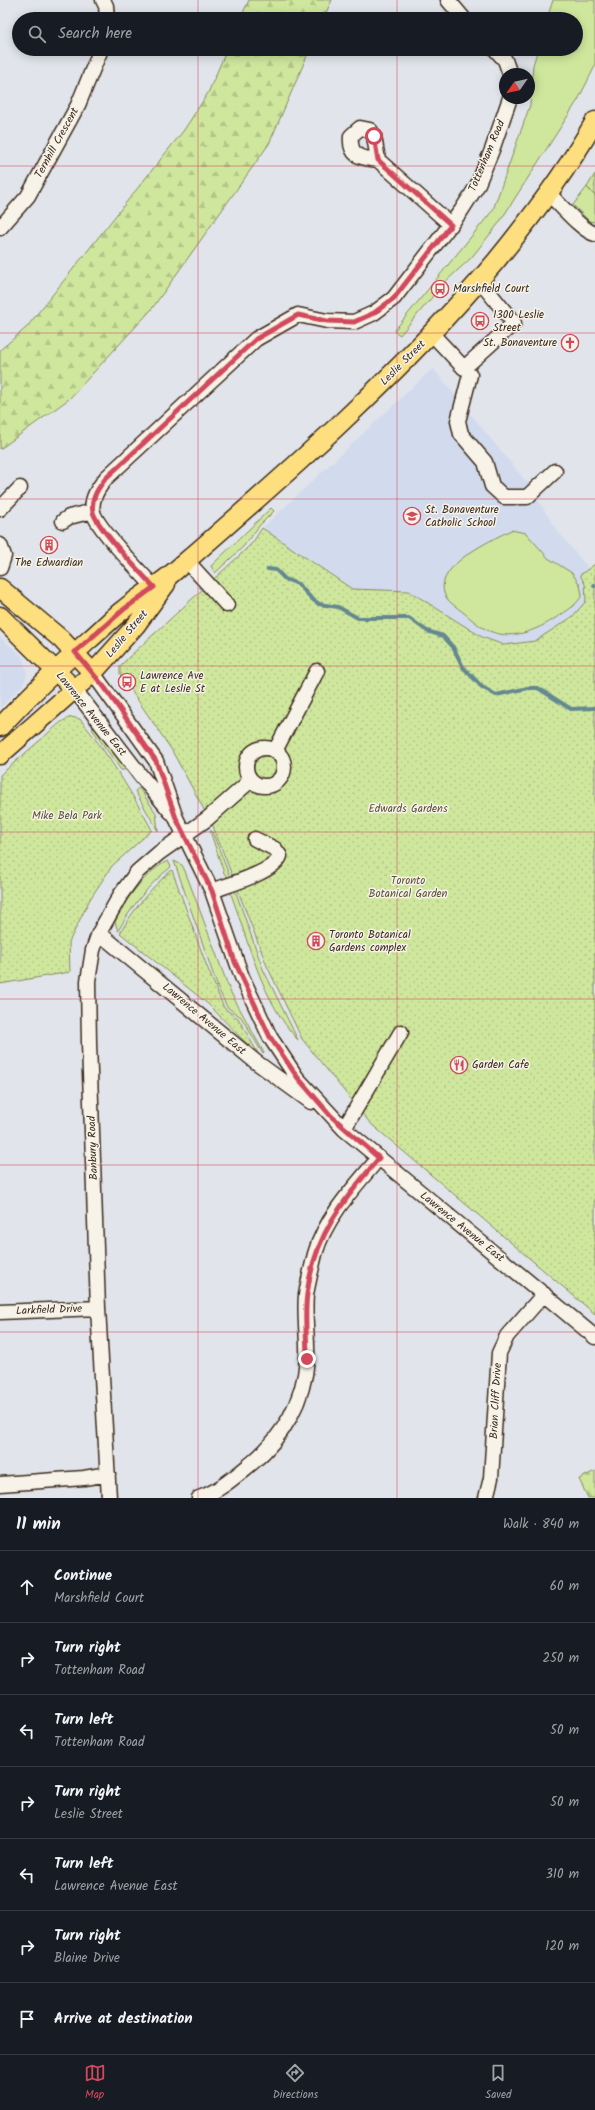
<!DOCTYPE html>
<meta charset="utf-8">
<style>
body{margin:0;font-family:Kalam,sans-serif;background:#20242c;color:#f1f3f6}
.compass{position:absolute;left:499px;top:68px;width:36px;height:36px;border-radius:50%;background:#171b24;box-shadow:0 2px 10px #0003;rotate:236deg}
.stop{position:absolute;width:12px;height:12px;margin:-9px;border:3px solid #d1495b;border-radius:50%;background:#fff}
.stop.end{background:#d1495b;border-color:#fff;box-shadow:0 1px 4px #0008}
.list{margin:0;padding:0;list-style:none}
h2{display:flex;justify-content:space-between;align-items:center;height:52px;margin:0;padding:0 16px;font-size:17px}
h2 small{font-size:13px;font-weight:400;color:#9ea1a6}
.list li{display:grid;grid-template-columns:26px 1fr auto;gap:12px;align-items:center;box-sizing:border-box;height:72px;padding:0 16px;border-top:1px solid #363941}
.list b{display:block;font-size:15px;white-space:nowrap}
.list p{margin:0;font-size:13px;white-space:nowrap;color:#9ea1a6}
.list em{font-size:13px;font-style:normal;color:#9ea1a6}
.icon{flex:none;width:22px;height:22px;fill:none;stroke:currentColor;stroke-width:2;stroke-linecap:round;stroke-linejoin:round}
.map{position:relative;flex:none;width:595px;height:1498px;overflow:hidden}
.search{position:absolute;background:#171b24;box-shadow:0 2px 10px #0003;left:12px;right:12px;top:12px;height:44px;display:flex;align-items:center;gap:10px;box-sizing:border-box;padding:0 14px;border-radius:22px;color:#9ea1a6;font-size:15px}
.sheet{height:556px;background:#171b24}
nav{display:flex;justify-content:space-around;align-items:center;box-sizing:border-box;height:56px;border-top:1px solid #363941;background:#171b24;font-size:11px;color:#9ea1a6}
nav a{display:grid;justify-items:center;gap:2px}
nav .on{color:#d1495b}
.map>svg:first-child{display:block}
.built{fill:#d2dbed}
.green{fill:#cfe79d;stroke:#85885e}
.forest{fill:url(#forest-firs);stroke:#85885e}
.park{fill:url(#park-dots);stroke:#85885e}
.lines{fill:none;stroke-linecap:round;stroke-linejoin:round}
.stream{stroke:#638891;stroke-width:4}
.minor-casing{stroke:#3b2a1e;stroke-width:17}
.major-casing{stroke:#3b2a1e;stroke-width:21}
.minor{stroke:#f7f3e8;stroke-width:14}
.major{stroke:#fedf80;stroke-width:18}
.route{stroke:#d1495b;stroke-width:5}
.grid{fill:none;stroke:#d1495b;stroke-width:1;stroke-opacity:0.55}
.labels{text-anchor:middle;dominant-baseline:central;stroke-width:3;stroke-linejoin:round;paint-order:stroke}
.street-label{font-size:11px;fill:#3b2a1e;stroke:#f7f3e8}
.poi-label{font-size:11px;fill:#3b2a1e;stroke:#f7f3e8;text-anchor:start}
.park-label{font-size:11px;fill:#595037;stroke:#f7f3e8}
</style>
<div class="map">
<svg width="595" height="1498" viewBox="0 0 595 1498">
<defs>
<pattern id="forest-firs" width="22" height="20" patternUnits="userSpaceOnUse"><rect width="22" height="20" fill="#cfe79d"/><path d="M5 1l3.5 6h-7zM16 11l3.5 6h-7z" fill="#b3c687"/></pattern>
<pattern id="park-dots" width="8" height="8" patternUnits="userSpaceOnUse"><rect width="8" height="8" fill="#cfe79d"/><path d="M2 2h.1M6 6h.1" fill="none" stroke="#b3c687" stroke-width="1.8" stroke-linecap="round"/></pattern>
</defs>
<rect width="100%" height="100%" fill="#e1e5eb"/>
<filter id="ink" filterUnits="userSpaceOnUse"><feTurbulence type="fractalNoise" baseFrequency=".025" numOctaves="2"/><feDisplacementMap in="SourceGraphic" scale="8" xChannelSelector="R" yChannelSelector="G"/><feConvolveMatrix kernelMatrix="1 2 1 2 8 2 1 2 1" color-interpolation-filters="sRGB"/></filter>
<g filter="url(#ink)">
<path class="built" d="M433 368 529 485 556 529 589 569 580 575 585 584 586 601 572 617 535 641 504 645 482 638 409 591 352 589 262 528Z
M0 637 22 656 27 671 26 678 22 686 0 708Z"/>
<path class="green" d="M553 0H595V66L578 100 499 223 471 258 445 282 400 335 394 331 493 210 530 105 533 65 538 49H576V19H547Z
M587 187 595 196V222L589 221 573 205Z
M271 508 274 511 259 526 243 547 215 573 211 566Z
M511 530 526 533 548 558 572 573 580 585 582 595C577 605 567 611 557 617 536 631 510 642 485 629 478 625 470 618 464 613 457 607 447 602 444 593 435 565 492 540 511 530Z
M96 727 126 769 124 770H121L92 729Z
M139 788 156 813 158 831 135 791Z
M210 831H212L230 877 228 878 224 873Z
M168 861 171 867C148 885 132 906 118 931L115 922C123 902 147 870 168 861Z
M174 861 182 865 185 871 230 991 264 1053 263 1054 241 1017 227 1007 218 988Z
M234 887 263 969 298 1040C262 1001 249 943 231 894Z"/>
<path class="forest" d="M249 0H332L323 19H240Z
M227 49H310L269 144 151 310 69 399 0 449V350L26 328 184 130 208 93Z
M595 1471V1498H588L579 1479Z"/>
<path class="park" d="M595 174V196L587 187Z
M262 528 352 589 409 591 482 637 504 645 535 641 572 617 586 601 585 584 580 575 595 564V1314L370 1123 302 1039 267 966 213 826 171 749 120 674V666L129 657 241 554 253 542Z
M71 717 80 719C108 754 131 791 152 830L112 866 90 899 69 942 70 972 0 984V775L61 722Z
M172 870 206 964 224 1008 238 1018 260 1057 208 1004 120 933C134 909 150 888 172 870Z"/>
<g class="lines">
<path class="stream" d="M268 569 276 570 285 579 298 584 312 599 319 604 338 607 358 618H409L427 631 443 636 453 647 463 667 482 687 496 695 528 688H538L571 709 595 708
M594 586H595"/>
<defs>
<path id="minor" d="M103 0 106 6 107 19
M448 0 464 19
M495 49 505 60 510 74
M378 160C361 158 349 157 351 136L360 128 370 130 374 136 378 160 451 225
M548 193C559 203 582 231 595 234
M0 228 28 196 78 105 101 49
M432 334 464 368 514 323 479 280
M470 375 458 421 461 434 485 462 492 486 504 497H527L555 471
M0 509 20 488
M63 521 69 517 93 511
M0 545 4 556 0 568
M186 560 227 605
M154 587C140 572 97 528 93 512 90 499 99 487 106 478L256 339 298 315 327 321 354 322 374 313 394 298 461 211 477 186 492 150 510 98
M93 673 156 761 176 818 212 891 242 977 270 1037 297 1078 344 1129 595 1337
M75 690 141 776 171 812
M246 767a19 19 0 1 1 38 0a19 19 0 1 1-38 0Z
M275 751 317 671
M212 891C227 885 275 872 280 856L275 849 255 839
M99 933 256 1062 311 1102
M344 1129 401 1032
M0 1312 98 1308
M0 1484 84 1478 108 1474
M109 1498 98 1308 89 1043 88 981 93 950 99 933 121 894 137 872 159 853 207 819 250 781
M199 1498C218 1492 236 1476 252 1463 283 1437 304 1401 307 1359 308 1338 304 1316 306 1295 308 1282 312 1267 315 1254 325 1218 355 1186 379 1158
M486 1498 491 1478 499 1353 507 1336 544 1294"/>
<path id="major" d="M0 588 61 639 93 673
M0 616 75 690
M0 727C29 696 58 668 89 640 101 630 112 618 124 609 141 595 160 584 176 570 288 473 400 375 496 261 532 217 567 171 595 121
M0 755 93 673 136 625 166 584"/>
</defs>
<use href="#minor" class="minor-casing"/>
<use href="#major" class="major-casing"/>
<use href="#minor" class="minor"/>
<use href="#major" class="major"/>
</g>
</g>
<g class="lines" filter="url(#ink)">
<path class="route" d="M307 1359C307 1338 304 1315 307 1294 314 1236 342 1202 379 1158L331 1116 298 1078 270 1037 235 962 212 891 176 818 156 761 105 688 75 652 123 610 154 587C140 572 97 528 93 512 90 499 99 487 106 478L256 339 298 315 327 321 354 322 374 313 394 298 451 225 378 160 374 136"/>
</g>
<path class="grid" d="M198 0V19M397 0V19M198 49V1498M397 49V1498M0 166H595M0 333H595M0 499H595M0 666H595M0 832H595M0 999H595M0 1165H595M0 1332H595"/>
<defs>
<symbol id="bus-ring" viewBox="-11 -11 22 22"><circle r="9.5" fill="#f7f3e8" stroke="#d1495b" stroke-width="1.5"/><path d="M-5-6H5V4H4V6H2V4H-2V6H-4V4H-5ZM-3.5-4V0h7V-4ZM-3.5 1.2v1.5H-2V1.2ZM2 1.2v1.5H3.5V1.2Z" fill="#d1495b"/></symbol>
<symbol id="church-ring" viewBox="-11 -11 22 22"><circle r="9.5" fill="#f7f3e8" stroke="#d1495b" stroke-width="1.5"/><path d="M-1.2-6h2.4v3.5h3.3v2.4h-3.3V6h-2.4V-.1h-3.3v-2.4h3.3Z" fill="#d1495b"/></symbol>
<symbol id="school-ring" viewBox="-11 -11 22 22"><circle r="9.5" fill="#f7f3e8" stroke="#d1495b" stroke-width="1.5"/><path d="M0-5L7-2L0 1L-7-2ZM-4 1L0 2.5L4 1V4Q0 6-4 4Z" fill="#d1495b"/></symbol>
<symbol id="building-ring" viewBox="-11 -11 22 22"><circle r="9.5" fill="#f7f3e8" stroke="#d1495b" stroke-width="1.5"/><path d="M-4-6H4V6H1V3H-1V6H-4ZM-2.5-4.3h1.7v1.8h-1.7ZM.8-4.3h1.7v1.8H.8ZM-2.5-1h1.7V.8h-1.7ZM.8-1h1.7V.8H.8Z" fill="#d1495b"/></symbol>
<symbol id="restaurant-ring" viewBox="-11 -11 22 22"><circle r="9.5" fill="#f7f3e8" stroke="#d1495b" stroke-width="1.5"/><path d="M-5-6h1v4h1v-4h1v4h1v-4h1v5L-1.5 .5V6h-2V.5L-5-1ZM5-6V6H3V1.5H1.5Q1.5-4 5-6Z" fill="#d1495b"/></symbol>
</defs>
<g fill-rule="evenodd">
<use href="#bus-ring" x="430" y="279" width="20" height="20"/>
<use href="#bus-ring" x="470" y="311" width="20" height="20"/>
<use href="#church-ring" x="560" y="333" width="20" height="20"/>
<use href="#school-ring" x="402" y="506" width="20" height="20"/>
<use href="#building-ring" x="39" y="535" width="20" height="20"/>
<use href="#bus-ring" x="117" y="672" width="20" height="20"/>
<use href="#building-ring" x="306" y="931" width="20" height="20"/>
<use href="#restaurant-ring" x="449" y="1055" width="20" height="20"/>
</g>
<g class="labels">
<g class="street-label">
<text transform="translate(57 143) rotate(-61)">Ternhill Crescent</text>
<text transform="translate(487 156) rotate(-67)">Tottenham Road</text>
<text transform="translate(403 363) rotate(-45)">Leslie Street</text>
<text transform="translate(127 634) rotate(-50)">Leslie Street</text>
<text transform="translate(91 714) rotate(51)">Lawrence Avenue East</text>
<text transform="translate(204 1019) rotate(40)">Lawrence Avenue East</text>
<text transform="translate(93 1148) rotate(-92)">Banbury Road</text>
<text transform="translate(462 1227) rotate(39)">Lawrence Avenue East</text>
<text transform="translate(49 1310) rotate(-2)">Larkfield Drive</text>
<text transform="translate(496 1401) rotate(-87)">Brian Cliff Drive</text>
</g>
<g class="poi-label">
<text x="453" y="289">Marshfield Court</text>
<text x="493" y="315">1300 Leslie<tspan x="493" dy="13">Street</tspan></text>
<text x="557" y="343" text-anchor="end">St. Bonaventure</text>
<text x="425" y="510">St. Bonaventure<tspan x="425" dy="13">Catholic School</tspan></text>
<text x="49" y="563" text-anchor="middle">The Edwardian</text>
<text x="140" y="676">Lawrence Ave<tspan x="140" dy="13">E at Leslie St</tspan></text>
<text x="329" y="935">Toronto Botanical<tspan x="329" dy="13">Gardens complex</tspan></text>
<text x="472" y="1065">Garden Cafe</text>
</g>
<g class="park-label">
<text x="408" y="809">Edwards Gardens</text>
<text x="67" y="816">Mike Bela Park</text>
<text x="408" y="881">Toronto<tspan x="408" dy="13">Botanical Garden</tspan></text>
</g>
</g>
</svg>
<svg class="compass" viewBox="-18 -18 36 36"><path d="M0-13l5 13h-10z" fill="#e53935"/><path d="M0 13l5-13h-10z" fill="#9ea1a6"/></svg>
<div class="stop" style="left:374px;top:136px"></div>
<div class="stop end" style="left:307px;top:1359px"></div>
<div class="search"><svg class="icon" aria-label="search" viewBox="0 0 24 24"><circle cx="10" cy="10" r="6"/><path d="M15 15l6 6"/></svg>Search here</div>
</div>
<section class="sheet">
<h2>11 min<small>Walk · 840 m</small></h2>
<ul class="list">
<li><svg class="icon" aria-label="ahead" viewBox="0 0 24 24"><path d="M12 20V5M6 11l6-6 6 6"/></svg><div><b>Continue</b><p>Marshfield Court</p></div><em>60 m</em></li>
<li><svg class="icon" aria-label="right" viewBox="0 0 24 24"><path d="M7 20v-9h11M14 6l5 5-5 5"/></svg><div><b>Turn right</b><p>Tottenham Road</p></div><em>250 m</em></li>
<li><svg class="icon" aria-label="left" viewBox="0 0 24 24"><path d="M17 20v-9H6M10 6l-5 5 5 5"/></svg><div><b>Turn left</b><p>Tottenham Road</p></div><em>50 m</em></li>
<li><svg class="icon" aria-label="right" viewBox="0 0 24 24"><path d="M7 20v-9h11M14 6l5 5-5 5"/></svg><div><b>Turn right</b><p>Leslie Street</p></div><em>50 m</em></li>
<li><svg class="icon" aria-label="left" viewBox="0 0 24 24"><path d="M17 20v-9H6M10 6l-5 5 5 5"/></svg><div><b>Turn left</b><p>Lawrence Avenue East</p></div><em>310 m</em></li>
<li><svg class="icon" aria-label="right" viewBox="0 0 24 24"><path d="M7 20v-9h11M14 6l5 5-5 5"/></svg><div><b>Turn right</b><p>Blaine Drive</p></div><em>120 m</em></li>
<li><svg class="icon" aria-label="arrive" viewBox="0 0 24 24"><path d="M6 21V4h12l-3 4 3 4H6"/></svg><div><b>Arrive at destination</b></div></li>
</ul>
</section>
<nav>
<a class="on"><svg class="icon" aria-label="map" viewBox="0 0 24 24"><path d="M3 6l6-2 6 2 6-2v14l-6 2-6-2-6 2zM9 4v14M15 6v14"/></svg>Map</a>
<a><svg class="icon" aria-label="directions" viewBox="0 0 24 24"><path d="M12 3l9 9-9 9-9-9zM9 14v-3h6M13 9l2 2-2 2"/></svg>Directions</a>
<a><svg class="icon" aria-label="saved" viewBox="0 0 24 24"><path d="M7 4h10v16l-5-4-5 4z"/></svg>Saved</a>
</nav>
